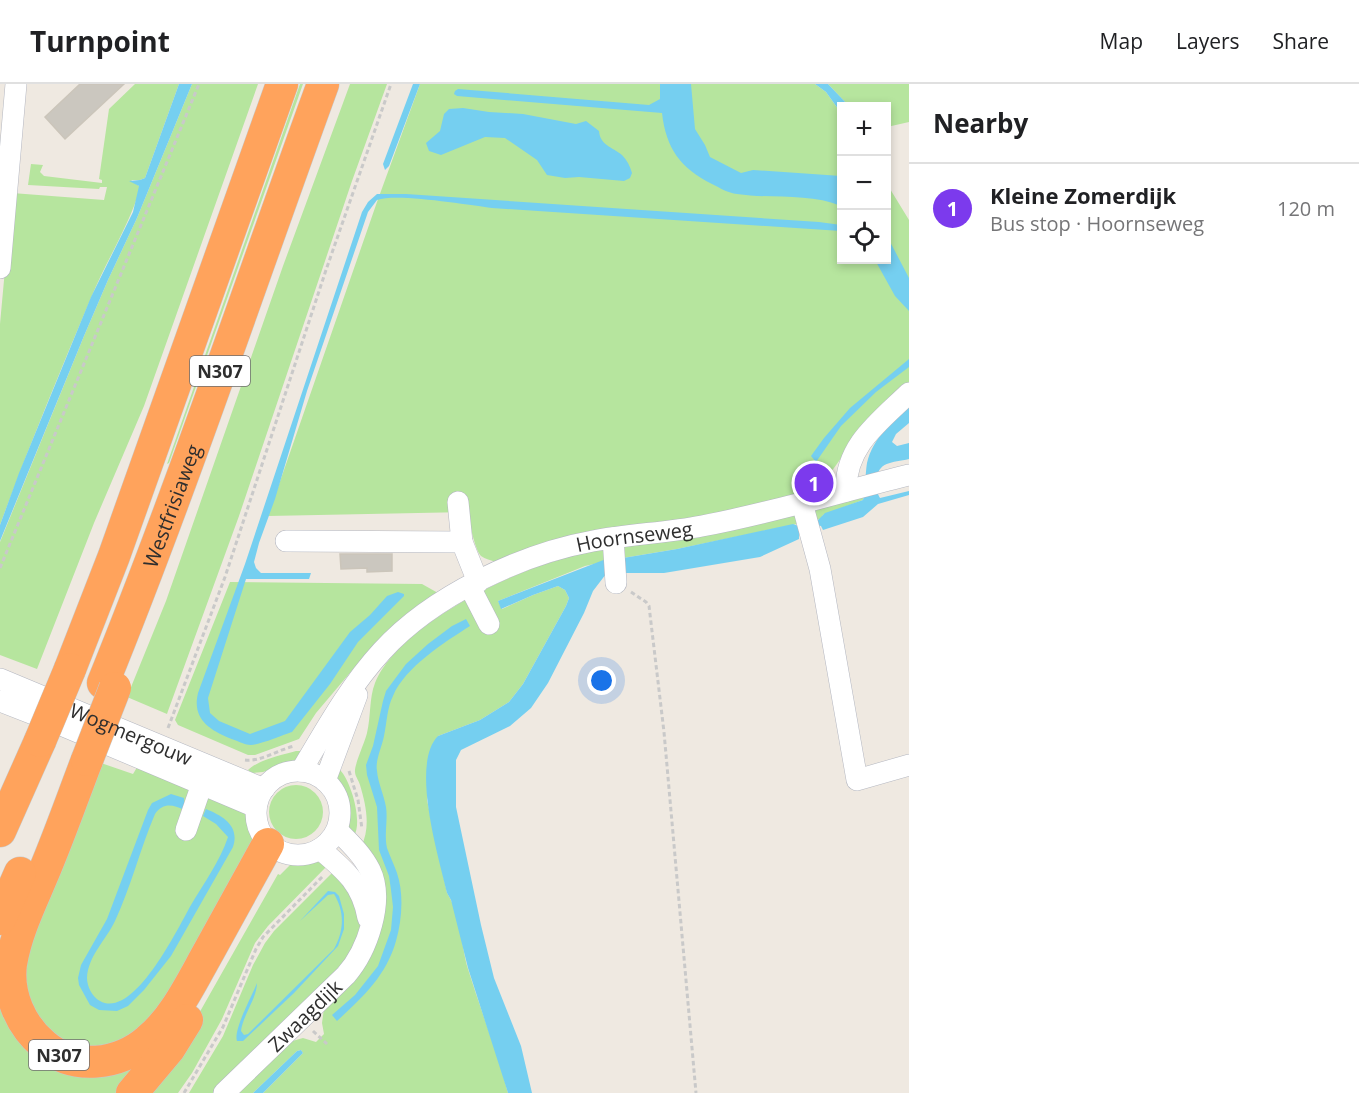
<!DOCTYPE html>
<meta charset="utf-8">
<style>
body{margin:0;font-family:"Open Sans",sans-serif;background:#f2f2f2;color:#202124}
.controls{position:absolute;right:18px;top:18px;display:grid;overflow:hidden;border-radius:0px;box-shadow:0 3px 9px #0003}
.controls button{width:54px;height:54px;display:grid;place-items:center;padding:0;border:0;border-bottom:2px solid #e0e0e0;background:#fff;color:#202124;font:30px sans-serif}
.you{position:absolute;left:602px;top:597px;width:21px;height:21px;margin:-15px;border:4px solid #fff;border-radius:50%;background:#1a73e8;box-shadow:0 0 0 9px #1a73e833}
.badge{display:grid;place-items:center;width:39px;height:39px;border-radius:50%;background:#7c3aed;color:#fff;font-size:20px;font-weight:700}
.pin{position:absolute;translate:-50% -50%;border:3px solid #fff;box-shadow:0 2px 6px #0006}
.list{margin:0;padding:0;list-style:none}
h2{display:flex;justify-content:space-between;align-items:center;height:78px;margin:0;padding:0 24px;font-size:26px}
h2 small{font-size:20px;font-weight:400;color:#757577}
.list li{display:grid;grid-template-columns:39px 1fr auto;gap:18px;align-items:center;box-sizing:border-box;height:90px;padding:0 24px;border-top:2px solid #e0e0e0}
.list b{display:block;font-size:22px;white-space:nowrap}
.list p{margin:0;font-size:20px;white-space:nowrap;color:#757577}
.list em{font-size:20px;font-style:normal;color:#757577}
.icon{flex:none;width:33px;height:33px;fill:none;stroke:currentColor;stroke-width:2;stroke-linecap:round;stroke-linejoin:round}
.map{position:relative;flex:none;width:909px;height:1009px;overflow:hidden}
header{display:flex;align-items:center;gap:36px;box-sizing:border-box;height:84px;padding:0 30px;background:#fff;border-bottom:2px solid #e0e0e0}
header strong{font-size:28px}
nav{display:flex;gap:33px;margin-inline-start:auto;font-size:21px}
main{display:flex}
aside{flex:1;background:#fff}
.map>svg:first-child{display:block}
.green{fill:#b6e59e}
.water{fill:#75cff0}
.building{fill:#cbc7bf;stroke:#cbc5ba;stroke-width:1.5}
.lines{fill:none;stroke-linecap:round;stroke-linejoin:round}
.minor-casing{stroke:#b4b7c1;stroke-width:22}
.highway-casing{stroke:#c9c9c9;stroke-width:33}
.path{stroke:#c9c9c9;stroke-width:3;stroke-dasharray:4.5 3;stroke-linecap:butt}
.minor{stroke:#fff;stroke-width:21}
.highway{stroke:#ffa35c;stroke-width:32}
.highway-bridge-casing{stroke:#c9c9c9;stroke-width:33;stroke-linecap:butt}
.highway-bridge{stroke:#ffa35c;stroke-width:32}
.labels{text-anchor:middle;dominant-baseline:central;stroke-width:4.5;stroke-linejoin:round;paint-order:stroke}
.shield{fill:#fff;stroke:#6d6d6d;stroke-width:1.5}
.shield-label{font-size:18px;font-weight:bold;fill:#2e2e2e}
.street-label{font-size:20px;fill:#2e2e2e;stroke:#fff}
</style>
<header>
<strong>Turnpoint</strong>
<nav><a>Map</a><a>Layers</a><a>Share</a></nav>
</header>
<main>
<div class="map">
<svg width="909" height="1009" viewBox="0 0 909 1009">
<rect width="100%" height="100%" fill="#efe9e1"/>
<path class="green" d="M135 0H179L145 94 140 96H131L139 102 140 105C128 144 106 177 91 214 59 289 28 365 0 441V240L12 109 104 116 107 103H100L99 105 28 101 31 80 43 81 40 88 44 92 102 99V96L99 95 109 25Z
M192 0H258L144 322 94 439 37 585 0 571V458L84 252 108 196 137 134Z
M300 0H303L169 379 167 380Z
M350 0H387L352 97 239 432 168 627 167 630 127 613 166 517 283 182Z
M420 0H815L826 8 841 29 842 176H886L887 100 909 136V301C892 317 875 333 859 350 840 371 831 399 802 410L496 478C491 476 485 475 481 472 475 466 469 437 468 428L268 432 377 118Z
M828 0H909V38L887 43 886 22H849Z
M864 410 863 416 823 431 821 435 677 465 623 474V463Z
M606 464 612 476 585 482 498 517 502 525 533 511 558 502 565 506 569 514 566 522 523 600 509 618 480 636 438 652 427 716 447 809C461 831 461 861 468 885 481 927 497 967 508 1009H263L303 969 301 966 297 967 253 1009H236L289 958 303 954 316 958 324 950 322 939 324 924 370 873 361 763C371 743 366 721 360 701 359 697 355 692 355 688 354 681 365 658 367 649 371 633 369 614 375 599 397 545 498 494 552 478 570 472 588 468 606 464Z
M230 498 422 500 438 509 360 577 316 629 299 655 255 671H248L178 641 175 636Z
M296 667H301L297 676 263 688 252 689 248 686C258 676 282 671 296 667Z
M101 679 133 690 139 680 243 724 248 733 254 753 161 933 105 969 44 954 17 890Z
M340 686C351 697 363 738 354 752L348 744 346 737V720L337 693Z
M269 728a27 27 0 1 1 54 0a27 27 0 1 1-54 0Z
M312 777 324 779 327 782 268 842 255 859 222 935 192 989 178 1009H142L189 947 278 790 280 791 290 781Z
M335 786 347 795 361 840 360 848 341 885 213 1009H189L223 952 253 881 265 859 274 847Z
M0 860 26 955 136 974 126 1009H0Z"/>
<path class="water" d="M179 0H192L137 134 108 196 84 252 0 457V441L19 389 91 213 133 128 139 102 129 97 140 96 145 94Z
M413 0H420L389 82 385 86 383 80Z
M660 0H691L695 45 705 61 710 73 741 89 753 86 841 92V122C810 109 771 115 737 110 728 109 720 104 712 100 680 84 666 64 662 29L457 12 454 10 455 7 458 5 649 21 660 15Z
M815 0H828L849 22H842L841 29 826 8Z
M463 24 489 28 523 30 576 40 586 37 599 47C600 61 612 63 622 71 627 76 630 82 632 89L630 94 624 97 579 93 565 94 547 91 537 76 505 54 485 53 441 71 429 67 426 59 440 47 444 30 449 25Z
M377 110H406L819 138 841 141V147L492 124C467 121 398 109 377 116L368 128 307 307 275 415 259 459 254 478 256 484 261 489H311L309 495H246L208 614 210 629 219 637 250 650 285 637 350 548 370 531 387 512 398 508 404 510V512L358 558 330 600 292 648C283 651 259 661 251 661 244 661 236 656 229 654 208 645 192 634 198 609L245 480 362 128 368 118Z
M887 152 909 194V227L895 212 875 176H886Z
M909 275V283L876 308 841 342 816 378 811 372 824 354 850 324Z
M909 323V339L896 350 892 358 897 362 909 359V375C892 379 876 377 877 399 877 405 877 409 880 414L909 407V411L878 420 863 433 823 446 821 442 816 441V438L825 429 863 416C866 404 865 391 867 379 873 354 891 339 909 323Z
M793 440 801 443 802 446 799 449V455L760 473 664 489H620L623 474 677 465Z
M606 475V490L593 507 584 529 548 599 531 624 510 642 461 666 456 676V723L481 841 494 894 521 962 532 1009H508L468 884 451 816 447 809C439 774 410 680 438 652L480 636 509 618 523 600 566 522 569 514 565 506 558 502 533 511 501 525 498 517Z
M466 535 470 542C445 558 405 583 393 612 387 624 387 638 384 652 382 663 375 676 377 687 378 699 384 711 386 723 388 736 384 751 387 764 390 772 394 781 397 789 404 810 402 836 396 857 386 892 363 913 337 937L332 931 355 911 378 882 391 846 393 823 391 806 389 792 379 766 377 723 367 691 366 681 373 662 383 617 386 607 406 580 428 560 452 542Z
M171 710 184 714V726C172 720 163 719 155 730 140 765 131 803 115 837 106 856 88 872 87 894 87 902 92 913 100 917 134 936 178 844 191 821 204 799 220 777 228 753L216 740 203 732 206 725C223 732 240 742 233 763L171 872 144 906 128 922 117 927 99 926 90 921 79 901 78 894 81 881 107 835 148 726 152 719Z
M328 807 335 808 339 812 344 830V845L338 862 294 909 243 957H237C233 946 252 912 257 899 257 914 243 931 241 947L244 951 248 950 334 865C344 847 345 828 334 810L328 811 300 837Z
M301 966 303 969 263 1009H253L297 967Z"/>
<path class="building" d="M80 0H124L65 55 45 33Z
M340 470H392V487L367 488V484L341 485Z"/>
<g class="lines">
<defs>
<g id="minor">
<path d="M0 184 16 0"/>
<path d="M846 407C845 362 879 338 909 309"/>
<path d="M458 418 462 458"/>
<path d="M802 419 820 485 857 696 909 681"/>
<path d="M613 454 616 499"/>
<path d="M286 457 462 458 478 498"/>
<path d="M470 503 489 540"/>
<path id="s1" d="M0 595 264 705"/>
<path d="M0 617 59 640 256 723"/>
<circle cx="298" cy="729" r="42"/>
<path id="s2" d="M301 687C326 645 349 603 382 567 432 512 521 470 593 457 629 450 666 449 702 442 772 429 840 408 909 391"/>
<path d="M325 697 357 611"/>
<path d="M186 746 202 700"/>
<path d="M320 765C345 786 362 800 368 834"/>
<path id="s3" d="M224 1009 346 891C367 867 385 817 370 786 362 770 349 758 337 746"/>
</g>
<g id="highway">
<path d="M70 585 114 472 282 0"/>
<path id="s4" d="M103 599C183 402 250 200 323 0"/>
<path d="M87 676C74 710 62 744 48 778 35 811 17 844 11 880 7 911 21 942 44 961 74 987 119 981 148 956 175 934 192 897 209 867 229 831 249 795 268 760"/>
<path d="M0 747 40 657"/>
<path d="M0 835 20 789"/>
<path d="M132 1009 169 965 187 936"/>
</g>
</defs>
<use href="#minor" class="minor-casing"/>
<use href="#highway" class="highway-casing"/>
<path class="path" d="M0 484 199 0
M631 508 646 518 649 522 664 648 696 1009
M168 644 225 493 326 186 391 0
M245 676C261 678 279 665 295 662
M349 687 358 716 362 745
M313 947 327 960
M184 1009 223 943 256 865 263 853 324 791"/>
<use href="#minor" class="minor"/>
<use href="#highway" class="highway"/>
<defs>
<path id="highway-bridge" d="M40 657 70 585
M87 676 115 604"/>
</defs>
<use href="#highway-bridge" class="highway-bridge-casing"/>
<use href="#highway-bridge" class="highway-bridge"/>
</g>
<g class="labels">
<g class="shield">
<rect x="190" y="272" width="60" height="30" rx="4.5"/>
<rect x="29" y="956" width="60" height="30" rx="4.5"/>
</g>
<g class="shield-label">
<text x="220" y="287">N307</text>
<text x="59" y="971">N307</text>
</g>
<g class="street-label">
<text stroke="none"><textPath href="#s4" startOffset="190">Westfrisiaweg</textPath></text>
<text stroke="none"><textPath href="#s2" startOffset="428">Hoornseweg</textPath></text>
<text stroke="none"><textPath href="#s1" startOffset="142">Wogmergouw</textPath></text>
<text stroke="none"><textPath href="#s3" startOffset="112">Zwaagdijk</textPath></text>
</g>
</g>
</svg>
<div class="controls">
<button>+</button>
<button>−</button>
<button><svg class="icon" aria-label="locate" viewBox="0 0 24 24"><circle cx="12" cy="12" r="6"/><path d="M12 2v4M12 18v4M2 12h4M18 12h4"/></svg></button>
</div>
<div class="you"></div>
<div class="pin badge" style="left:814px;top:399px">1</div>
</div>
<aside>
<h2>Nearby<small></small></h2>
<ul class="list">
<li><span class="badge">1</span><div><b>Kleine Zomerdijk</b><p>Bus stop · Hoornseweg</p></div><em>120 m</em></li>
</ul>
</aside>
</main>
